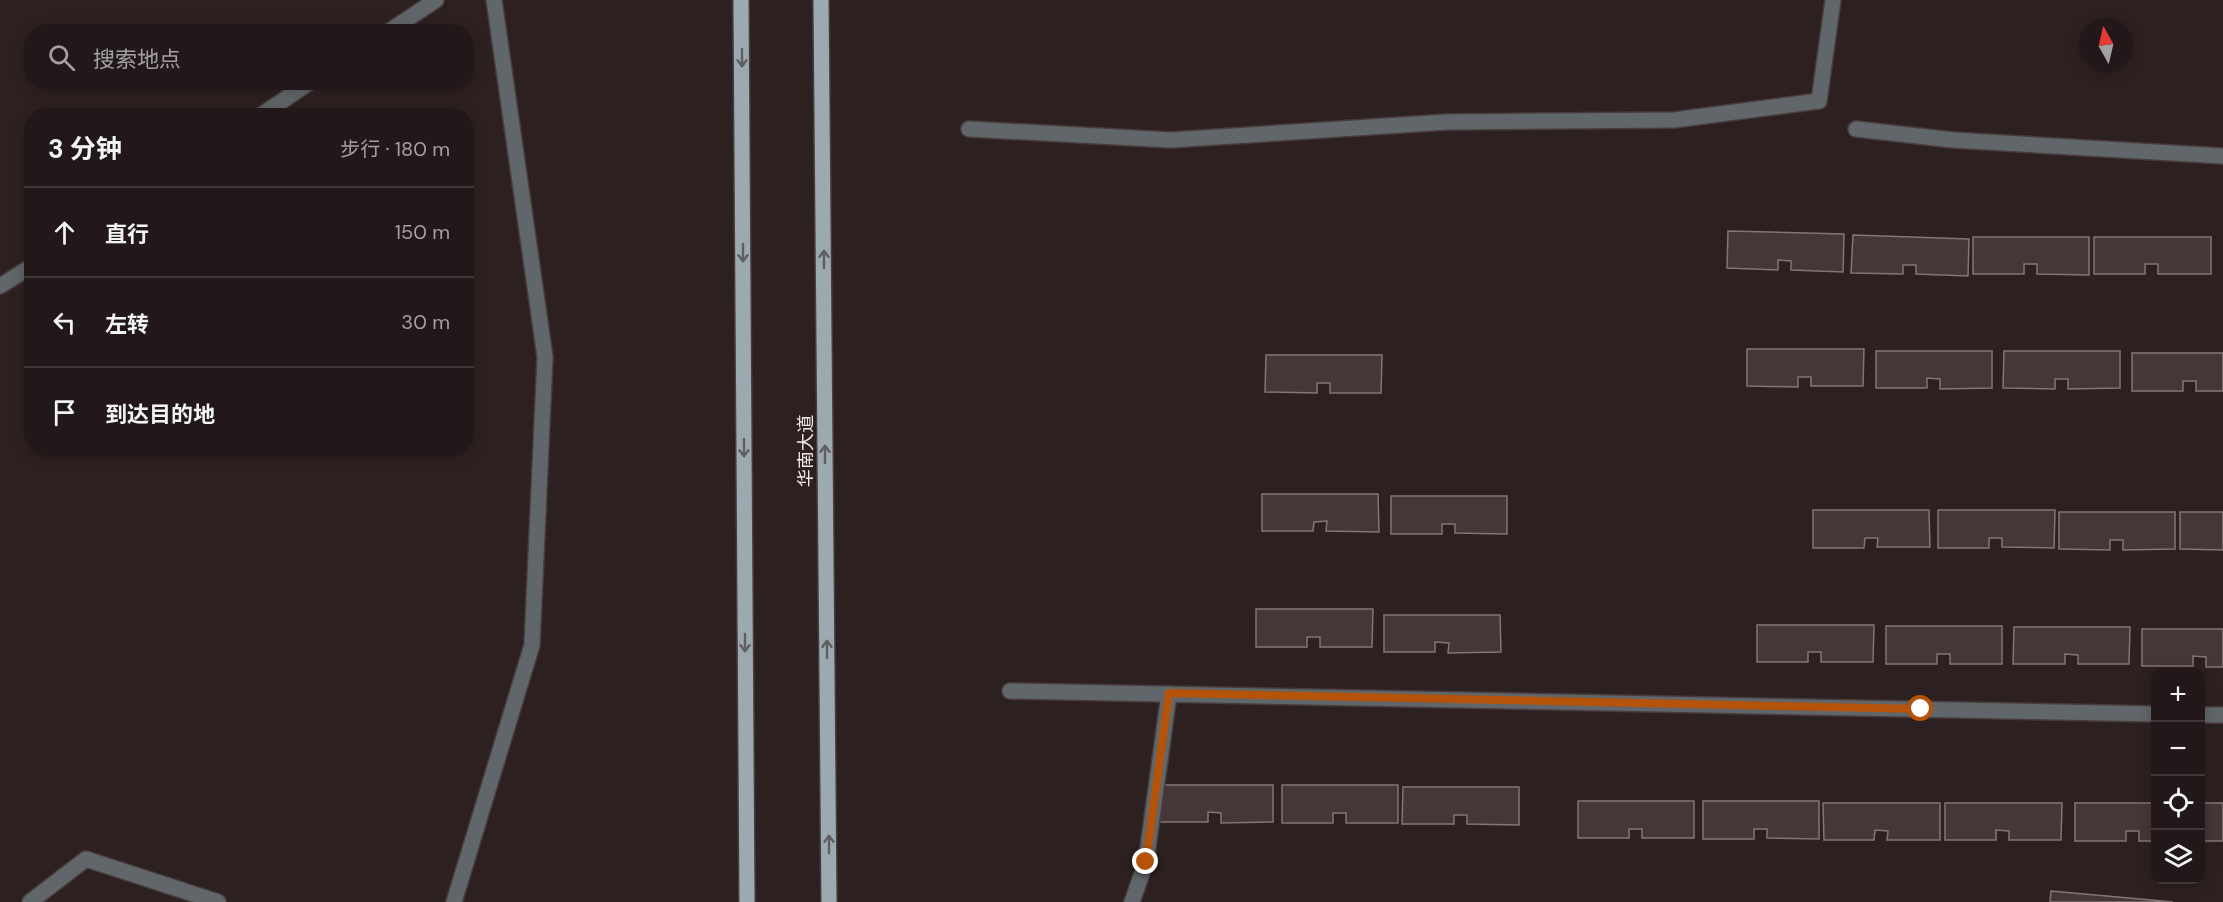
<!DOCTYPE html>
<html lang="zh">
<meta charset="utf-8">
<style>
body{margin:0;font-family:"DM Sans","Noto Sans SC",sans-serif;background:#2e2526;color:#f1f3f6}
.controls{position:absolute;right:18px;bottom:18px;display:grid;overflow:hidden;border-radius:12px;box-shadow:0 3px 15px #0003}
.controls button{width:54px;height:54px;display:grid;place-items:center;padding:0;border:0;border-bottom:2px solid #3f3738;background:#221819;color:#f1f3f6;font:30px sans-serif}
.compass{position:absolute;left:2079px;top:18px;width:54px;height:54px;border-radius:50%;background:#221819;box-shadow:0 3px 15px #0003;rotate:352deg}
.stop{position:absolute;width:18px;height:18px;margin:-14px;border:4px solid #b45309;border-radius:50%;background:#fff}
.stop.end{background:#b45309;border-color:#fff;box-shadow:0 2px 6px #0008}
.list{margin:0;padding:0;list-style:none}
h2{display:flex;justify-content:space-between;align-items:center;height:78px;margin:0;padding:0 24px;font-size:26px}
h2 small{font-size:20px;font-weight:400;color:#a2a0a2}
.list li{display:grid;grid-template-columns:39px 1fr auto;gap:18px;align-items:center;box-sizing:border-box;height:90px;padding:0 24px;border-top:2px solid #3f3738}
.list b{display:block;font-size:22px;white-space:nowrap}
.list em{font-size:20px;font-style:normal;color:#a2a0a2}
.icon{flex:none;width:33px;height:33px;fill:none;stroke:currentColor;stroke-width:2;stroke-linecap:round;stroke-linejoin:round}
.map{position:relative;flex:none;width:2223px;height:902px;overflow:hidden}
.search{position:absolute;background:#221819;box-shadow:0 3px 15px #0003;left:24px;top:24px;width:450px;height:66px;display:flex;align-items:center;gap:15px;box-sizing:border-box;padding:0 21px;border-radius:24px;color:#a2a0a2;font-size:22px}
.panel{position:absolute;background:#221819;box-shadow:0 3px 15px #0003;left:24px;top:108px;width:450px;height:348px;border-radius:24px}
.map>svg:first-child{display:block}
.building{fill:#453638;stroke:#857475;stroke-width:1.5}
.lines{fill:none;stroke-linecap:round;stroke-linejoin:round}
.minor-casing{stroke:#483c3d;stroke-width:18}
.major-casing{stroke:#483c3d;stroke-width:18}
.minor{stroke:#606669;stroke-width:15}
.major{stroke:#9ca9b0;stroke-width:15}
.oneway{stroke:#5f5e61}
.route{stroke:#b45309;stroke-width:8}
.labels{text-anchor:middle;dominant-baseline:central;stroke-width:6;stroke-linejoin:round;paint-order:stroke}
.street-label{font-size:18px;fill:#efe6e6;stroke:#2d2021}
</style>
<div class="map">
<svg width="2223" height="902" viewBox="0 0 2223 902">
<rect width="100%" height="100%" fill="#2d2021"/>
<path class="building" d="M1728 231 1844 234 1843 272 1791 270V261L1778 260V270L1727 268Z
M1853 235 1969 239 1968 276 1916 274V265H1903V274L1851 273Z
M1973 237H2089V275L2037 274V264H2024V274H1973Z
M2094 237H2211V274H2158V264H2145V274H2094Z
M1747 349H1864L1863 386H1811V377H1798V387L1747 386Z
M1876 351H1992V388L1940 389V379L1927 378V388H1876Z
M2004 351H2120V388L2068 389V379H2055V389L2003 388Z
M2132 353H2223V391H2196V381H2183V391H2132Z
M1266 355H1382L1381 393H1330V383H1317V393L1265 392Z
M1262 494H1378L1379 532 1326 531 1327 521 1314 522 1313 531H1262Z
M1391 496H1507V534L1455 533V524H1442V534H1391Z
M1813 510H1929L1930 547H1877L1878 538H1865L1864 548H1813Z
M1938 510H2055L2054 548 2002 547V538H1989V548H1938Z
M2059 512H2175V549L2123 550V540H2110V550L2059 549Z
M2180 512H2223V550L2180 549Z
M1256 609H1373L1372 647H1320V637H1307V647H1256Z
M1384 615H1500L1501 652 1448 653 1449 643 1435 642V652H1384Z
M1757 625H1874L1873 662H1821V652H1808V662H1757Z
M1886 626H2002V664H1950V654H1937V664H1886Z
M2014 627H2130L2129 664H2078V655L2065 654V664H2013Z
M2142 629H2223V667H2206V657L2193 656V666H2142Z
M1157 785H1273V822L1221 823V813L1208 812V822H1157Z
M1282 785H1398V823H1346V813H1333V823H1282Z
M1403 787H1519V825L1467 824V815H1454V824H1402Z
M1578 801H1694V838H1642V829H1629V838H1578Z
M1703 801H1819V839L1767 838V829H1754V839H1703Z
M1823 803H1940V840H1887L1888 831 1875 830 1874 840H1824Z
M1945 803H2062L2061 840H2009V831L1996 830V840H1945Z
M2075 803H2156V841H2139V831H2126V841H2075Z
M2200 803H2223V841H2200Z
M2051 891 2173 902H2050Z"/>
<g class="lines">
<defs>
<path id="minor" d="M388 32 436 0
M260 116 310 82
M969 129 1171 140 1447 122 1674 120 1819 101 1833 0
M1856 129 1953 140 2223 156
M0 286 32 266
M1010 691 2156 714
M2200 715H2223
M30 902 86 859 218 902
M454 902 532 645 545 357 494 0
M1132 902 1146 862 1169 694"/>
<path id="major" d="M741 0 747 902
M821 0 829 902"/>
</defs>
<use href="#minor" class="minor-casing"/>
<use href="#major" class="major-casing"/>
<use href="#minor" class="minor"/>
<use href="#major" class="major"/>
</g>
<defs><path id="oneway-shaft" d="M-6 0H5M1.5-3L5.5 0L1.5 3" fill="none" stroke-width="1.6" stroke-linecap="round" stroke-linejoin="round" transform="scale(1.5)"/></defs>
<g class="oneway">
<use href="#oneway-shaft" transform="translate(742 58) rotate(90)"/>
<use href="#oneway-shaft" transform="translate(743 253) rotate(90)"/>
<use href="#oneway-shaft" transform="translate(824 259) rotate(-90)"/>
<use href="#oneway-shaft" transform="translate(744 448) rotate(90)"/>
<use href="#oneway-shaft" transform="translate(825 454) rotate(-90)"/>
<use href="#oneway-shaft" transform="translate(745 643) rotate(90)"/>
<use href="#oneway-shaft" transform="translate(827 649) rotate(-90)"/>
<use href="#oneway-shaft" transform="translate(829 844) rotate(-90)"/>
</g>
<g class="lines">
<path class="route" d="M1146 862 1169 693 1921 709"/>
</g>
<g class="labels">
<g class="street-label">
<text transform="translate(806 451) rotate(-90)">华南大道</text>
</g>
</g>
</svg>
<div class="controls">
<button>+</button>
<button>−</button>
<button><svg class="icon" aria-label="locate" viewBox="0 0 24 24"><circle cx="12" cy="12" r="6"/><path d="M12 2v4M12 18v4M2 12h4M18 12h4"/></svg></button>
<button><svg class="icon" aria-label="layers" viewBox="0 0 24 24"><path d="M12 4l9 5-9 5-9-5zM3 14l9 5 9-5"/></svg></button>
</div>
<svg class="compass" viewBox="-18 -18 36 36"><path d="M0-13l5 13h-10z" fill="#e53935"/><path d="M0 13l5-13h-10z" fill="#a2a0a2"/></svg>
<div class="stop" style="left:1921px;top:709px"></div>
<div class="stop end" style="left:1146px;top:862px"></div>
<div class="search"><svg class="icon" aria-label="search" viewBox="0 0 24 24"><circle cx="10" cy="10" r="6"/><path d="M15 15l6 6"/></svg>搜索地点</div>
<section class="panel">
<h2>3 分钟<small>步行 · 180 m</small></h2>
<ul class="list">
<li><svg class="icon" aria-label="ahead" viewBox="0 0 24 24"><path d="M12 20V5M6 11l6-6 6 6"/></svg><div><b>直行</b></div><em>150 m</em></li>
<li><svg class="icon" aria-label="left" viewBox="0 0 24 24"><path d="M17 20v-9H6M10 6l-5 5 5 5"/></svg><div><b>左转</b></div><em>30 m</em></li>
<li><svg class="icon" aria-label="arrive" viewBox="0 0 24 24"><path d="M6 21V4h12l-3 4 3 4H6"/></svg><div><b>到达目的地</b></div></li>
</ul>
</section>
</div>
